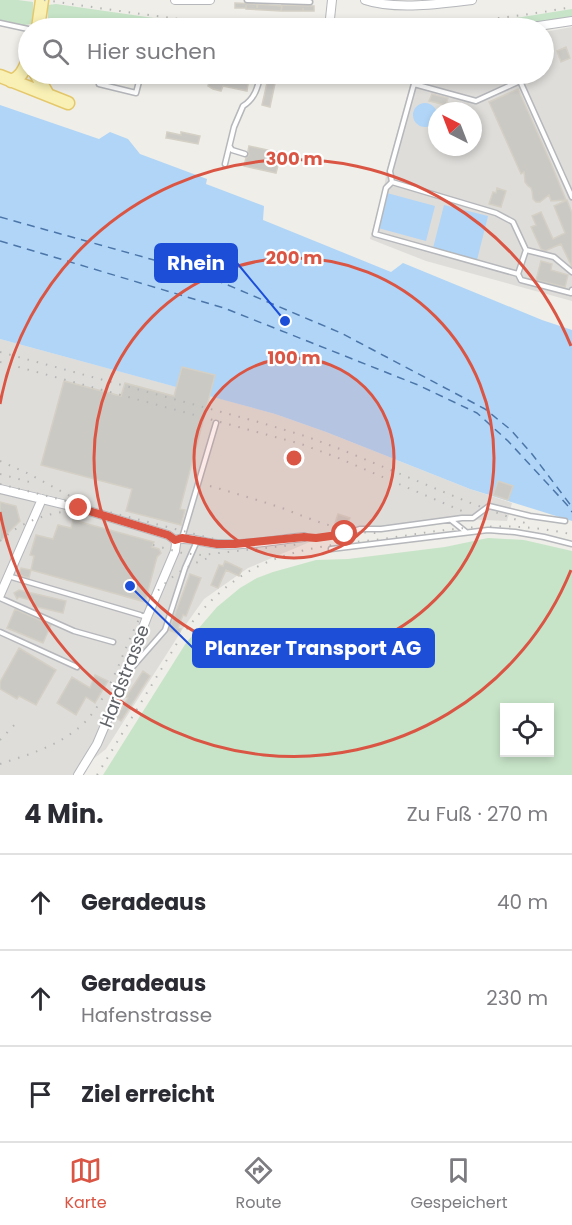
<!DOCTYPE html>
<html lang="de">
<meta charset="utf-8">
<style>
body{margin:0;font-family:Poppins,sans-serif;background:#f2f2f3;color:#2b2b33}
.controls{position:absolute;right:18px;bottom:18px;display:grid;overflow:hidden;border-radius:0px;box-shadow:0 3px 9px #0003}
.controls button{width:54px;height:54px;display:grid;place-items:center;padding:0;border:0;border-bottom:2px solid #e1e1e2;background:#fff;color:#2b2b33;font:30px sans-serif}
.compass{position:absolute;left:428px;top:102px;width:54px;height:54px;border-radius:50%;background:#fff;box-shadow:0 3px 9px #0003;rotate:318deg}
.stop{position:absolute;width:18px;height:18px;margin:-14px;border:4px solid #da5543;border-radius:50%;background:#fff}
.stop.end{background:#da5543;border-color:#fff;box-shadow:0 2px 6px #0008}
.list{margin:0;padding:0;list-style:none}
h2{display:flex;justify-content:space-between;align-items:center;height:78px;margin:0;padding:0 24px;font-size:26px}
h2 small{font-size:20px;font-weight:400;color:#7c7c81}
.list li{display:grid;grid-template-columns:39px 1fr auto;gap:18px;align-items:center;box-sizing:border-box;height:96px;padding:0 24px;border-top:2px solid #e1e1e2}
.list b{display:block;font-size:22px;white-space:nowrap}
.list p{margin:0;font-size:20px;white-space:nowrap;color:#7c7c81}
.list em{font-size:20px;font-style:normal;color:#7c7c81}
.icon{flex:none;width:33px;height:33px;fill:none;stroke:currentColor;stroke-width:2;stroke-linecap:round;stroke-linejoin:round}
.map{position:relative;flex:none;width:572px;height:775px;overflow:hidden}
.search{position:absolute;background:#fff;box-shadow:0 3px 9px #0003;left:18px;right:18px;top:18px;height:66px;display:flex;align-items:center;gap:15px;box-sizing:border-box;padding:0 21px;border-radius:33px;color:#7c7c81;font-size:22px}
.sheet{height:366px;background:#fff}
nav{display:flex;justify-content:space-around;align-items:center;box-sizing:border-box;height:84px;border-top:2px solid #e1e1e2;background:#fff;font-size:16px;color:#7c7c81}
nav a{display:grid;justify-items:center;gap:3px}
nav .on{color:#da5543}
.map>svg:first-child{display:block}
.industrial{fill:#dfddda;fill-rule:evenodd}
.green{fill:#c7e4c8;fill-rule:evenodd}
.water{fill:#b0d5f7}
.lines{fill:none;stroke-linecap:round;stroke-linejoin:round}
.ferry{stroke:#4c76a9;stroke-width:1.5;stroke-dasharray:8 6;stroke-linecap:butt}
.building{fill:#cbc9c4;stroke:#d4d0c6;stroke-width:1.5}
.service-casing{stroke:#b5b7bb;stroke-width:7}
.minor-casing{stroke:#b5b7bb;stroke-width:10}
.primary-casing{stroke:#e5c86b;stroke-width:15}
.service{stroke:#fff;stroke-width:4}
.minor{stroke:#fff;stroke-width:8}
.primary{stroke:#f8f0b4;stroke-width:12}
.rail{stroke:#b5b6b6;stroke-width:2;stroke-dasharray:1.5 8;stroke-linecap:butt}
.route{stroke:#da5543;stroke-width:8}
.ring{fill:none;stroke:#da5543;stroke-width:3}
.labels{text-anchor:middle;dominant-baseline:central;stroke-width:4.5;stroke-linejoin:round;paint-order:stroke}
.street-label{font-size:18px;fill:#5f6266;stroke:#fff}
.centre{fill:#da5543;stroke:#fff;stroke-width:3}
.ring-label{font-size:18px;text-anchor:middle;font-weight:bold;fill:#da5543;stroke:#fff;stroke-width:4.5;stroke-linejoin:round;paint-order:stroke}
.leader{fill:none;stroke:#1d4ed8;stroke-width:2}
.callout-dot{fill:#1d4ed8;stroke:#fff;stroke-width:2}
.callout{fill:#1d4ed8;stroke:#1d4ed8;stroke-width:2}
.callout-label{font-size:20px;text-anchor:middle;font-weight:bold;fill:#fff}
</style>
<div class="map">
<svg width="572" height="775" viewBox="0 0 572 775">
<rect width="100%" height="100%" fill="#efeee8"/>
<path class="industrial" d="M572 27V301L426 261 370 239 385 182 387 169 413 74H544V32ZM437 111H473V147H437Z
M0 339 225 400 275 414 326 432 470 489 512 503 507 521 463 519 317 539 248 568 204 599 182 630 106 749 73 775H0Z"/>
<path class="green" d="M0 0H18L33 2V20L31 24 18 26 0 21Z
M56 4 168 20 165 28 151 27V28H138L136 24C127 26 117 28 108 28 98 28 89 25 79 25 66 25 62 33 48 24V5Z
M572 9V18L512 28H411L497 21Z
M488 538 524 540 572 551V775H103L186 643 217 607 240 588 257 578 273 572 316 560 348 559 445 547ZM504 708H550V752H504Z"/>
<path class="water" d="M413 115a12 12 0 1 1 24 0a12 12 0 1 1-24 0Z
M0 105 99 139 110 132 128 139 140 154 207 179 206 184 264 206 263 220 391 272 403 263 542 320 572 330V521L470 489 326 432 275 414 0 339Z
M387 193 435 206 426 241 378 228Z
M444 205 488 216 477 260 433 248Z"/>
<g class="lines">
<path class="ferry" d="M0 217 197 272 341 333 485 409 511 430 532 454 572 507
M0 241 224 308 418 385 477 413 508 441 569 507 572 512"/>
</g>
<path class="building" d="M235 3 257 4V8L258 4 282 6 281 11 246 9V5V8H235Z
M282 5 314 6V11H303V8V11H281Z
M566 47 570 58 561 62 557 51Z
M269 74H277L270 107 262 105Z
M211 76 231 82V80L248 84 247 91 223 86 221 91 213 89 208 86Z
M518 89 550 161 566 200 551 201 549 195 540 202H536L533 199 532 191 531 188 528 186 525 182 524 172 521 174 489 102Z
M432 94 448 98 446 105 429 101Z
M167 132 181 135V132L200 136 198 144 167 138H166Z
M249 146 281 153 276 173 244 166 246 158 249 155 248 151Z
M497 188 506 191 501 207 489 204 493 192 496 193Z
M567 200 572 213V267L561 244 545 251 541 249 531 227 536 225 532 216 541 212 553 239 565 233 554 206Z
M541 261 552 264 551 270 568 275 565 287 536 280Z
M182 367 215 375 180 509 185 510 181 525 126 511 132 489 41 465 64 381 121 396 125 383 174 396Z
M498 481 513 486 508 500 493 495Z
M0 502 16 506 20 521 0 541Z
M338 514 350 518 346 527 335 523Z
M73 520 154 542 152 547 159 549 161 553 157 557 145 602 31 570 34 556 30 555 36 535 53 539 58 525 71 528Z
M225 561 242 569 239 576 226 570 218 588 211 585 219 565 223 566Z
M21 568 31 570 29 578 18 575Z
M190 574 201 578 186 616 183 615 178 628 181 629 179 634 169 630Z
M19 590 66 601 63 613 33 606 34 601 19 597 17 599 14 593Z
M15 609 51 625 43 643 7 628Z
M19 648 56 670 36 705 19 696 17 699 0 689V682Z
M143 671 150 676 121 721 116 718 128 698 126 697Z
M95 675 108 681 95 703 86 697 76 715 57 703 72 677 90 688Z"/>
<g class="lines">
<defs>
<path id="service" d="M247 0 310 2
M0 23 28 29
M99 84 136 93 141 74
M230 147 232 150 245 154
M225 164 234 127 243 106C255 99 258 86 261 74
M392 182 496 213 513 222 526 250 518 274
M572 197 520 81 476 101 414 84 390 171 392 182 386 188 375 234 518 274 521 280 571 293 572 290
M526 250 554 257 572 272
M451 520 466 532
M304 537 316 538 345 534 360 529H381L462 518H473L489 506 530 516 565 521
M182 538 216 423
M331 549 488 530 515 532 544 537 572 544
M8 576 147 617
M0 598 74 631 113 642
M0 632 77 667
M129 671 165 630 185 568 197 541"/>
<path id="minor" d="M175 0H210
M365 0C394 10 441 4 472 0
M329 28 332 0
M525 28 572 21
M0 489 79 508 168 535 175 540
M175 540C188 536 203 543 217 544 246 546 276 540 304 537
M0 595 42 499
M78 775 97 744 114 704 147 617 175 551 176 544 175 540"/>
<path id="primary" d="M38 28 42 0
M36 74 48 95
M0 76 68 103
M11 81C21 78 24 69 28 61"/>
</defs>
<use href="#service" class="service-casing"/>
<use href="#minor" class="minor-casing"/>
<use href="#primary" class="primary-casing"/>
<use href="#service" class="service"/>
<use href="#minor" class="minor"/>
<use href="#primary" class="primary"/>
<path class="rail" d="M44 0C100 8 157 17 215 23 267 29 321 29 373 27 440 25 507 19 572 7
M0 352 262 423 305 436 340 449 468 502 525 523
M0 362 301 444 336 457 469 514
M0 461 27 473 70 496
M0 474 33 483
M0 484 218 540 247 545
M210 486C234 493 258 500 282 508 313 520 343 533 377 533
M0 541C24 519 53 511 85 510
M153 545 182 553 201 555 301 544
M0 740 18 721
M0 764C30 754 62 745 85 722 100 706 109 687 118 667 140 615 152 577 211 557
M97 775 179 640C199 611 223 585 255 568 295 547 339 544 383 539 417 534 450 528 484 527 512 525 542 528 570 534"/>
</g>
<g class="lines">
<path class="route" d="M79 508 168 535 175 540 182 538 217 544H235L304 537 316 538 345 534"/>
</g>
<circle cx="294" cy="458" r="100" fill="#da5543" fill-opacity=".12"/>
<g class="ring">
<circle cx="294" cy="458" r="100"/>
<circle cx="294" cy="458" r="200"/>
<path d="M571 570A299 299 0 0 1 0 512M0 404A299 299 0 0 1 571 346"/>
</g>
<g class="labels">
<g class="street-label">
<text transform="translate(124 676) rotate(-69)">Hardstrasse</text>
</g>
</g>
<circle cx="294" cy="458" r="9" class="centre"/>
<g class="ring-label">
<text x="294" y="165">300 m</text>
<text x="294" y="264">200 m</text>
<text x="294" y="364">100 m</text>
</g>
<path class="leader" d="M285 321L237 263M130 586L193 648"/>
<g class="callout-dot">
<circle cx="285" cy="321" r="6"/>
<circle cx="130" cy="586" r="6"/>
</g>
<g class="callout">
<rect x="155" y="244" width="82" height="38" rx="6"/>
<rect x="193" y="629" width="241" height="38" rx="6"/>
</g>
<g class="callout-label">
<text x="196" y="270">Rhein</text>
<text x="313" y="655">Planzer Transport AG</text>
</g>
</svg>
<div class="controls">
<button><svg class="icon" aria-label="locate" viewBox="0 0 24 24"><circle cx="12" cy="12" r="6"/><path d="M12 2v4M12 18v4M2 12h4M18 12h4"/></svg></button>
</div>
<svg class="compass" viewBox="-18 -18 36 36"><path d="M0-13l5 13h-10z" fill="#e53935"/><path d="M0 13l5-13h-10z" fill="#7c7c81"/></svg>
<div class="stop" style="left:345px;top:534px"></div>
<div class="stop end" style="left:79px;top:508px"></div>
<div class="search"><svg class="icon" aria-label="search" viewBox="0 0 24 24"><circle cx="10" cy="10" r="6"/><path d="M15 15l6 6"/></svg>Hier suchen</div>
</div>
<section class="sheet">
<h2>4 Min.<small>Zu Fuß · 270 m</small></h2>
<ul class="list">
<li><svg class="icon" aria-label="ahead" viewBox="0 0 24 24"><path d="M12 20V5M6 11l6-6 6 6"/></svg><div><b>Geradeaus</b></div><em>40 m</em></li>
<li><svg class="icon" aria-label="ahead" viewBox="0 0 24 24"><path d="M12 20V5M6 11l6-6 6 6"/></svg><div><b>Geradeaus</b><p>Hafenstrasse</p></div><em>230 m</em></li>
<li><svg class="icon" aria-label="arrive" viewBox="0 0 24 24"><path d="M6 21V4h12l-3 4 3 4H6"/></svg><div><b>Ziel erreicht</b></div></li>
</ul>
</section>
<nav>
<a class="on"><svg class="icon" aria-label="map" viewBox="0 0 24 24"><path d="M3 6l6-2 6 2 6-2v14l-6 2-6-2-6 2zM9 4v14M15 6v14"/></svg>Karte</a>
<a><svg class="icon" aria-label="directions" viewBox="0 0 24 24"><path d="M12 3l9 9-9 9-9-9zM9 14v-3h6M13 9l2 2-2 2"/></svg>Route</a>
<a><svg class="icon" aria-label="saved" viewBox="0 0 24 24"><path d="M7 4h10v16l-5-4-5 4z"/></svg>Gespeichert</a>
</nav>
